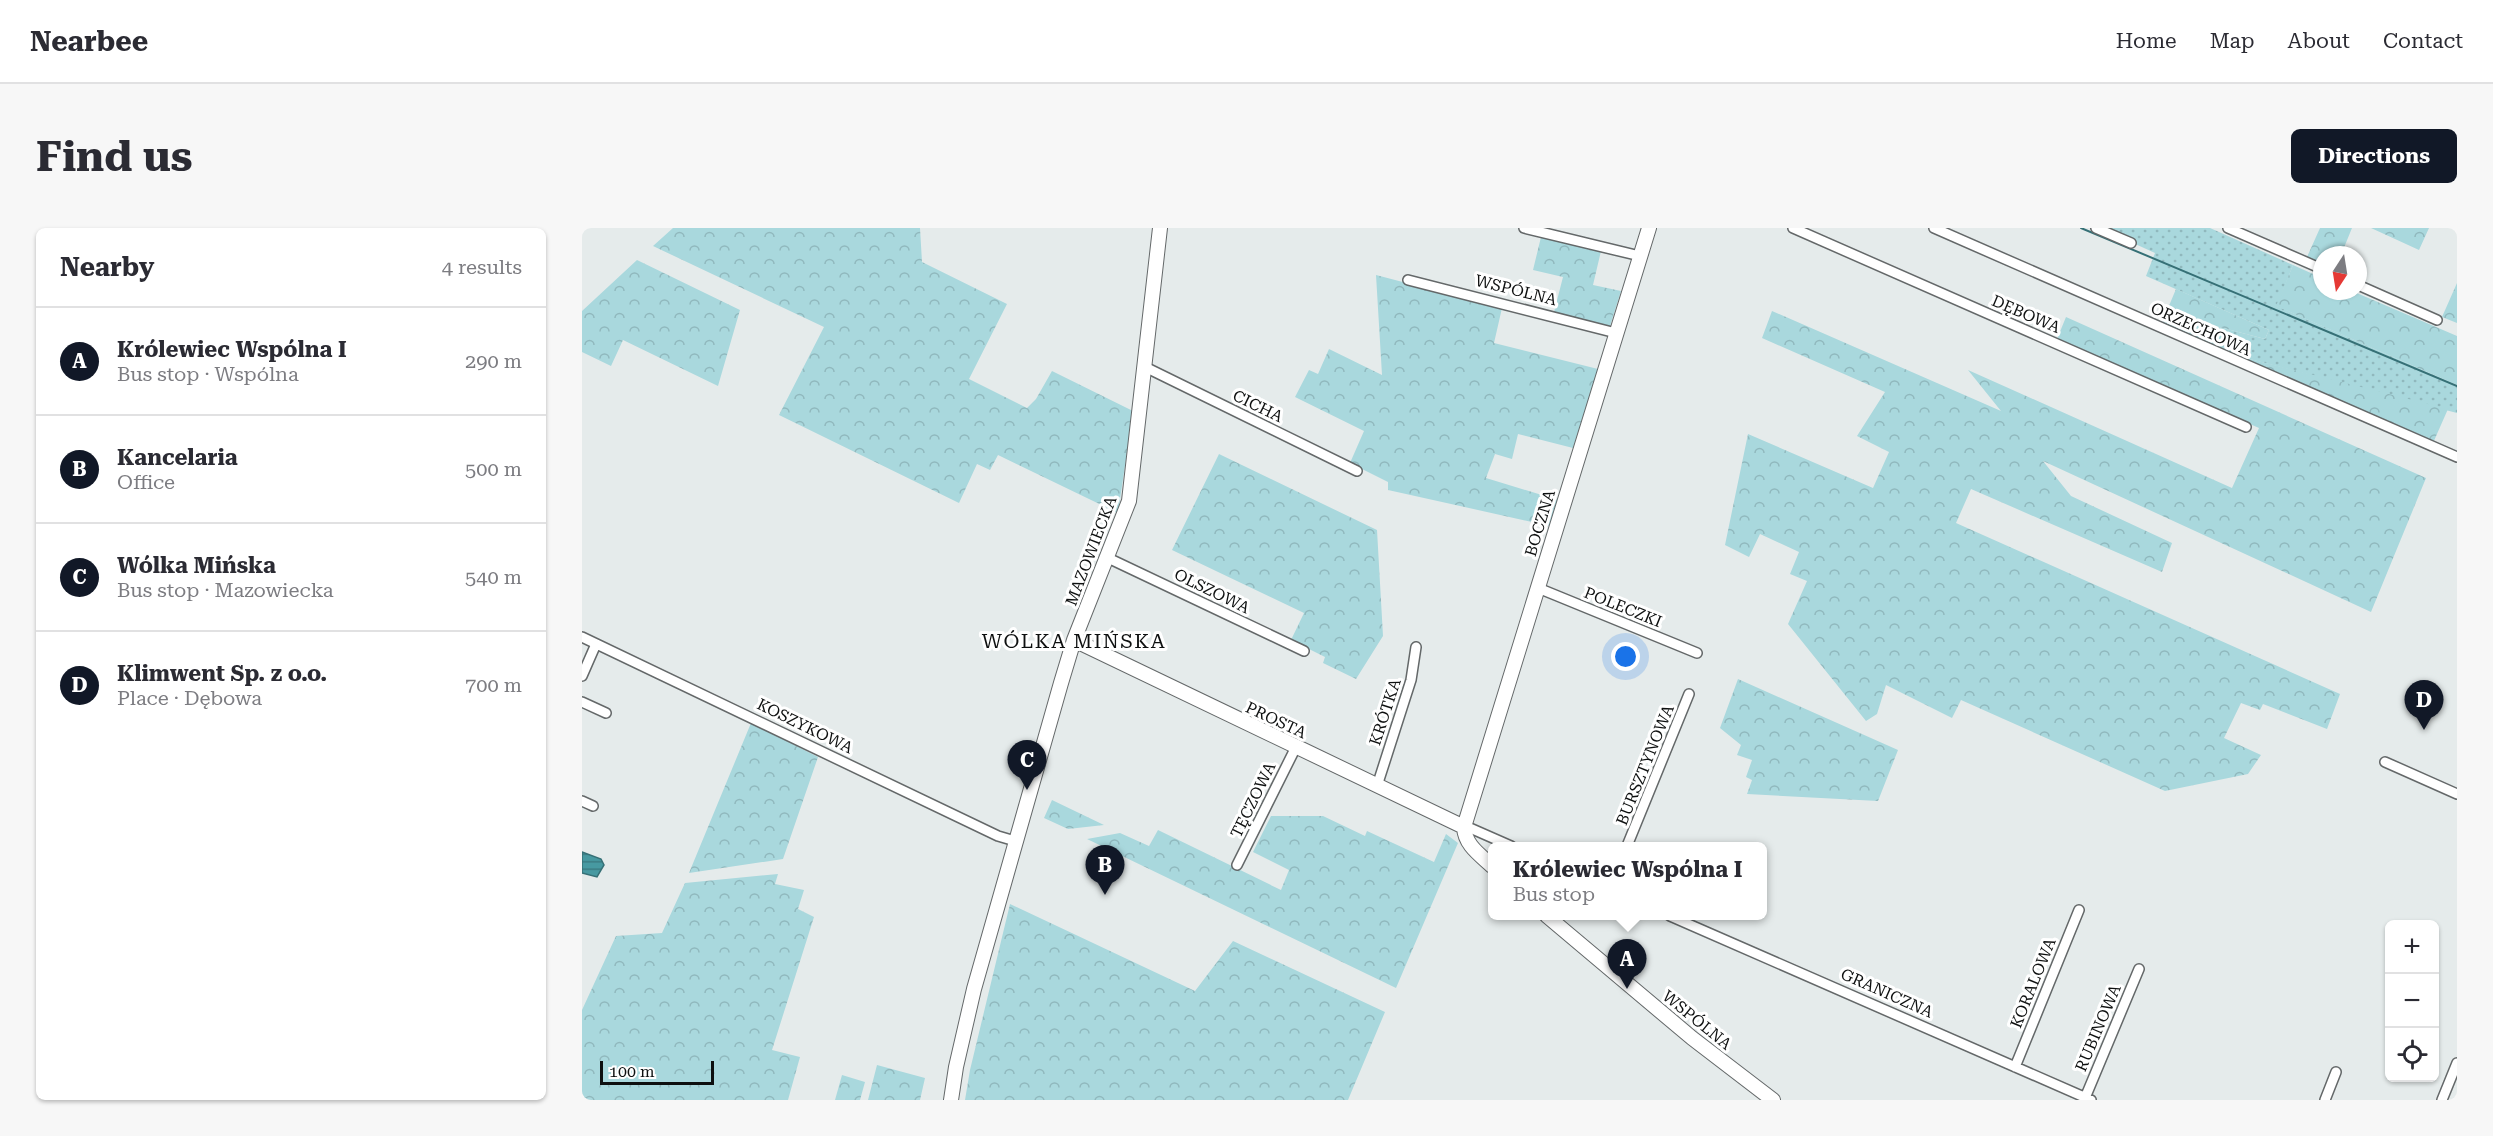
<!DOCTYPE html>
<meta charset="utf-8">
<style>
body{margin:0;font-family:"Roboto Serif",serif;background:#f7f7f7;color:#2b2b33}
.controls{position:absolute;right:18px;bottom:18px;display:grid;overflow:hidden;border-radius:9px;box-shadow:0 2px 4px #0004}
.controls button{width:54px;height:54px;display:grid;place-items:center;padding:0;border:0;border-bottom:2px solid #e1e1e2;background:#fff;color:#2b2b33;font:30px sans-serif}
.compass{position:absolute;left:1731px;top:18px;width:54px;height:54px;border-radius:50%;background:#fff;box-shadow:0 2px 4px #0004;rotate:192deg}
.scale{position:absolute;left:18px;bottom:15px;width:114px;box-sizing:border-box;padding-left:6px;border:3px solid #0e1010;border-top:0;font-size:16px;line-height:21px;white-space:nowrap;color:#0e1010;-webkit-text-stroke:4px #fff;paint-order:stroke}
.you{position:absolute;left:1044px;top:429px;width:21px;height:21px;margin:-15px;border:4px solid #fff;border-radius:50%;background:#1a73e8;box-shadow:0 0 0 9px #1a73e833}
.badge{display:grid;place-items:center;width:39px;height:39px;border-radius:50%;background:#111827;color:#fff;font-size:20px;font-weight:700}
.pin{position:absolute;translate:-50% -50px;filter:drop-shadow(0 2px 3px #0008)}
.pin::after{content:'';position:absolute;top:32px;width:21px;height:18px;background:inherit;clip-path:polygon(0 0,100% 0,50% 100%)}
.popup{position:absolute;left:906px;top:614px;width:279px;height:78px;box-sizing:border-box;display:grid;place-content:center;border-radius:9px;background:#fff;filter:drop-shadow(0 2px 4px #0005);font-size:20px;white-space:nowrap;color:#7c7c81}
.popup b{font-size:22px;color:#2b2b33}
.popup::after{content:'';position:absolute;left:50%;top:100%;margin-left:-12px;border:12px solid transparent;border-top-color:#fff}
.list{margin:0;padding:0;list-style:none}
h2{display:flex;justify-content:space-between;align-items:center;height:78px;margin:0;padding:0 24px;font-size:26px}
h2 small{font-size:20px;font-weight:400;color:#7c7c81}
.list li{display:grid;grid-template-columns:39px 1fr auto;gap:18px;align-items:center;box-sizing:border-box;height:108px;padding:0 24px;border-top:2px solid #e1e1e2}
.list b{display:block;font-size:22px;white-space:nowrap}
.list p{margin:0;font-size:20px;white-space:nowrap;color:#7c7c81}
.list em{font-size:20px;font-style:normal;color:#7c7c81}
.icon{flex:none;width:33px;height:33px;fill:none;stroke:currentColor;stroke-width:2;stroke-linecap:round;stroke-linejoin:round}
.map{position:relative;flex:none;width:1875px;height:872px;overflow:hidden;border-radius:9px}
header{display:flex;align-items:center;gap:36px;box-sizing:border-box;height:84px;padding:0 30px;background:#fff;border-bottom:2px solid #e1e1e2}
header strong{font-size:28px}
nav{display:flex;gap:33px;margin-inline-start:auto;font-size:21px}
.intro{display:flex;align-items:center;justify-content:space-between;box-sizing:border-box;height:144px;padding:0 36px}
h1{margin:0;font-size:42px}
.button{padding:15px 27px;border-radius:9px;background:#111827;color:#fff;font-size:21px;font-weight:700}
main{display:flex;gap:36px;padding:0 36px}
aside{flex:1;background:#fff;border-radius:9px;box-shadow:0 2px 4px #0004}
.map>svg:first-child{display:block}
.grass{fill:url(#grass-dots)}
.forest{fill:url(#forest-crowns)}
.water{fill:url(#water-rules);stroke:#367076;stroke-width:1.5}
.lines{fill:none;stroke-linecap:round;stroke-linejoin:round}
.stream{stroke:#367076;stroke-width:2}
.street-casing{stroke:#646869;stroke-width:12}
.secondary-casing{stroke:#646869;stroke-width:16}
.street{stroke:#fff;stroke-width:9}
.secondary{stroke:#fff;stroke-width:14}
.labels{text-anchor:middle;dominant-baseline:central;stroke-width:6;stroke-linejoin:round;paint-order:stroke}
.street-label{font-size:16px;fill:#0e1010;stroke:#fff}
.quarter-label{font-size:20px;letter-spacing:1.5px;fill:#0e1010;stroke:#fff}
</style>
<header>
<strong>Nearbee</strong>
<nav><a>Home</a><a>Map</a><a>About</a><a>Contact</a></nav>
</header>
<div class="intro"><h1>Find us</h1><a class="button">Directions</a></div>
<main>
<aside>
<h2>Nearby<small>4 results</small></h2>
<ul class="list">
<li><span class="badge">A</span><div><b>Królewiec Wspólna I</b><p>Bus stop · Wspólna</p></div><em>290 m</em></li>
<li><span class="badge">B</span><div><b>Kancelaria</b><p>Office</p></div><em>500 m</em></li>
<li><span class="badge">C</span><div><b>Wólka Mińska</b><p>Bus stop · Mazowiecka</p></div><em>540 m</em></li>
<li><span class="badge">D</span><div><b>Klimwent Sp. z o.o.</b><p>Place · Dębowa</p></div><em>700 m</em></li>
</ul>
</aside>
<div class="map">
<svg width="1875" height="872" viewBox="0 0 1875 872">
<defs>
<pattern id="grass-dots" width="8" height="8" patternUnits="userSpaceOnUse" patternTransform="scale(1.5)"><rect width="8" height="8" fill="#a9d8dd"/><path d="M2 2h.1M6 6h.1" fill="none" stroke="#90b8bd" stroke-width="1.8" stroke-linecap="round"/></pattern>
<pattern id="forest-crowns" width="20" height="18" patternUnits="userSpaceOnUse" patternTransform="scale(1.5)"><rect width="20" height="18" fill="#a9d8dd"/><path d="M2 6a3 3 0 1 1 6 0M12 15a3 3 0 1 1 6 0" fill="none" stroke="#90b8bd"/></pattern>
<pattern id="water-rules" width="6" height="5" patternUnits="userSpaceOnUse" patternTransform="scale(1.5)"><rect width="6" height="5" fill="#4799a1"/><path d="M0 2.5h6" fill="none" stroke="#3a7b82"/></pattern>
</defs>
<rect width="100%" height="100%" fill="#e5ebeb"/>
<path class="grass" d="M1518 0H1628L1711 37 1695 78 1875 157V185L1660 129 1580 95 1584 85 1683 111 1687 102 1564 48 1573 25Z"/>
<path class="forest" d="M91 0H338L340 34 425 76 387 151 445 180 454 171 470 143 551 183 536 285 416 227 408 242 395 236 377 275 197 187 242 99 71 18Z
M1738 0H1770L1759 27H1740V36L1725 29Z
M1789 0H1847L1837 22Z
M959 9 1019 23 1011 57 1039 63 1028 98 972 84 981 49 951 42Z
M55 32 158 82 136 158 41 112 29 138 0 124V83Z
M1711 37 1740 50V63H1770L1875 108V157L1694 78Z
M794 47 920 80 912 115 1016 141 991 220 936 206 930 231 913 226 904 250 976 272 968 298 806 262V254L768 235 782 203 713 169 727 142 736 146 747 121 800 147Z
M1875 55V95L1860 89Z
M1594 61 1687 102 1683 111 1584 85Z
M1190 83 1419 183 1386 142 1650 260 1677 200 1475 111 1484 89 1844 250 1789 384 1461 233 1489 268 1590 315 1580 344 1389 261 1374 295 1758 466 1745 501 1681 476 1678 482 1659 475 1642 510 1679 527 1666 546 1583 563 1379 472 1370 490 1304 457 1295 486 1284 493 1206 396 1225 353 1208 346 1217 324 1178 306 1167 329 1143 317 1166 206 1291 260 1307 224 1275 208 1303 164 1180 110Z
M1660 129 1866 181 1851 215Z
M637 226 795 302 801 408 774 451 741 435 743 429 709 412 722 385 590 322Z
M1156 451 1316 522 1296 573 1165 566 1170 552 1164 549 1170 532 1155 527 1159 517 1138 500Z
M169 495 236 529 201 631 107 645Z
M470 572 522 597 486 601 462 590Z
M689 588H741L783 608 785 603 852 634 864 606 876 615 814 760 505 611 538 605 567 618 576 602 699 662 707 642 671 624Z
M196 646 193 656 222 662 216 681 232 689 190 822 218 829 206 872H0V782L34 708 80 705 103 655Z
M428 676 613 763 651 713 803 784 766 872H383L388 842Z
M295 837 343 850 338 872H286Z
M260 847 283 854 278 872H253Z"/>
<path class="water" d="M0 624 19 631 22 637 15 649 0 645Z"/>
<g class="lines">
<path class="stream" d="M1499 0 1875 158"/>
<defs>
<path id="street" d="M942 0 1058 28
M1211 0 1664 199
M1352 0 1875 229
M1514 0 1549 15
M1646 0 1740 41
M826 52 1034 105
M1776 57 1855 92
M563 139 775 243
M526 330 722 423
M956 360 1115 425
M0 409 416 608 433 613
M0 448 14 416
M0 474 24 485
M1803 534 1875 566
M795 558 829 452 834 419
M0 573 11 578
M882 599 888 600 929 618
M1045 618 1107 466
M655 637 714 519
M1088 688 1509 872
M1433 839 1497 682
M1503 870 1557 741
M1743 872 1754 844
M1860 872 1875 835"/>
<path id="secondary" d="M492 412 882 599
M910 638C897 626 883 617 882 599L1067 0
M965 688 1110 810 1191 872
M369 872 374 839 392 761 479 455 492 412 547 273 578 0"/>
</defs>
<use href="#street" class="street-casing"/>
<use href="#secondary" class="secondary-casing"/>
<use href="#street" class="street"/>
<use href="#secondary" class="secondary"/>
</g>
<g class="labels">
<g class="street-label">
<text transform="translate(934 62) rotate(14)">WSPÓLNA</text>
<text transform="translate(1444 86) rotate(23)">DĘBOWA</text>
<text transform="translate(1619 101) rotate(24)">ORZECHOWA</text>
<text transform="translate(676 178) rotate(26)">CICHA</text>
<text transform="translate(958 295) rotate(-73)">BOCZNA</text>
<text transform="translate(509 323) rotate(-69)">MAZOWIECKA</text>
<text transform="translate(630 363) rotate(26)">OLSZOWA</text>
<text transform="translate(1041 379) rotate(22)">POLECZKI</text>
<text transform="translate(803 484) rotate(-72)">KRÓTKA</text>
<text transform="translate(694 492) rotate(25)">PROSTA</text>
<text transform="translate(223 498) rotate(26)">KOSZYKOWA</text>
<text transform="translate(1063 537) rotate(-68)">BURSZTYNOWA</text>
<text transform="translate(671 572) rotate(-64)">TĘCZOWA</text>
<text transform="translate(1451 755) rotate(-68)">KORALOWA</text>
<text transform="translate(1305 765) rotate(24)">GRANICZNA</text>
<text transform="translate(1115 792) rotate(39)">WSPÓLNA</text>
<text transform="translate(1516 800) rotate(-67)">RUBINOWA</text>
</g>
<g class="quarter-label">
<text x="492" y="413">WÓLKA MIŃSKA</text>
</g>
</g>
</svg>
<div class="controls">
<button>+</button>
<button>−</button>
<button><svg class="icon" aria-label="locate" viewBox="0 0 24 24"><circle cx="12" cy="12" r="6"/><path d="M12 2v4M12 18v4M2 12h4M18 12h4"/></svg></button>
</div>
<svg class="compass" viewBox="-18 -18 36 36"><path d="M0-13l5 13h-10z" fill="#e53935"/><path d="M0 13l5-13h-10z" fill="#7c7c81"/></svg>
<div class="scale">100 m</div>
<div class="you"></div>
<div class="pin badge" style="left:1045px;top:761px">A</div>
<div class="popup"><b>Królewiec Wspólna I</b>Bus stop</div>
<div class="pin badge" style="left:523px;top:667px">B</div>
<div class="pin badge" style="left:445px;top:562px">C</div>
<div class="pin badge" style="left:1842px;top:502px">D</div>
</div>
</main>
